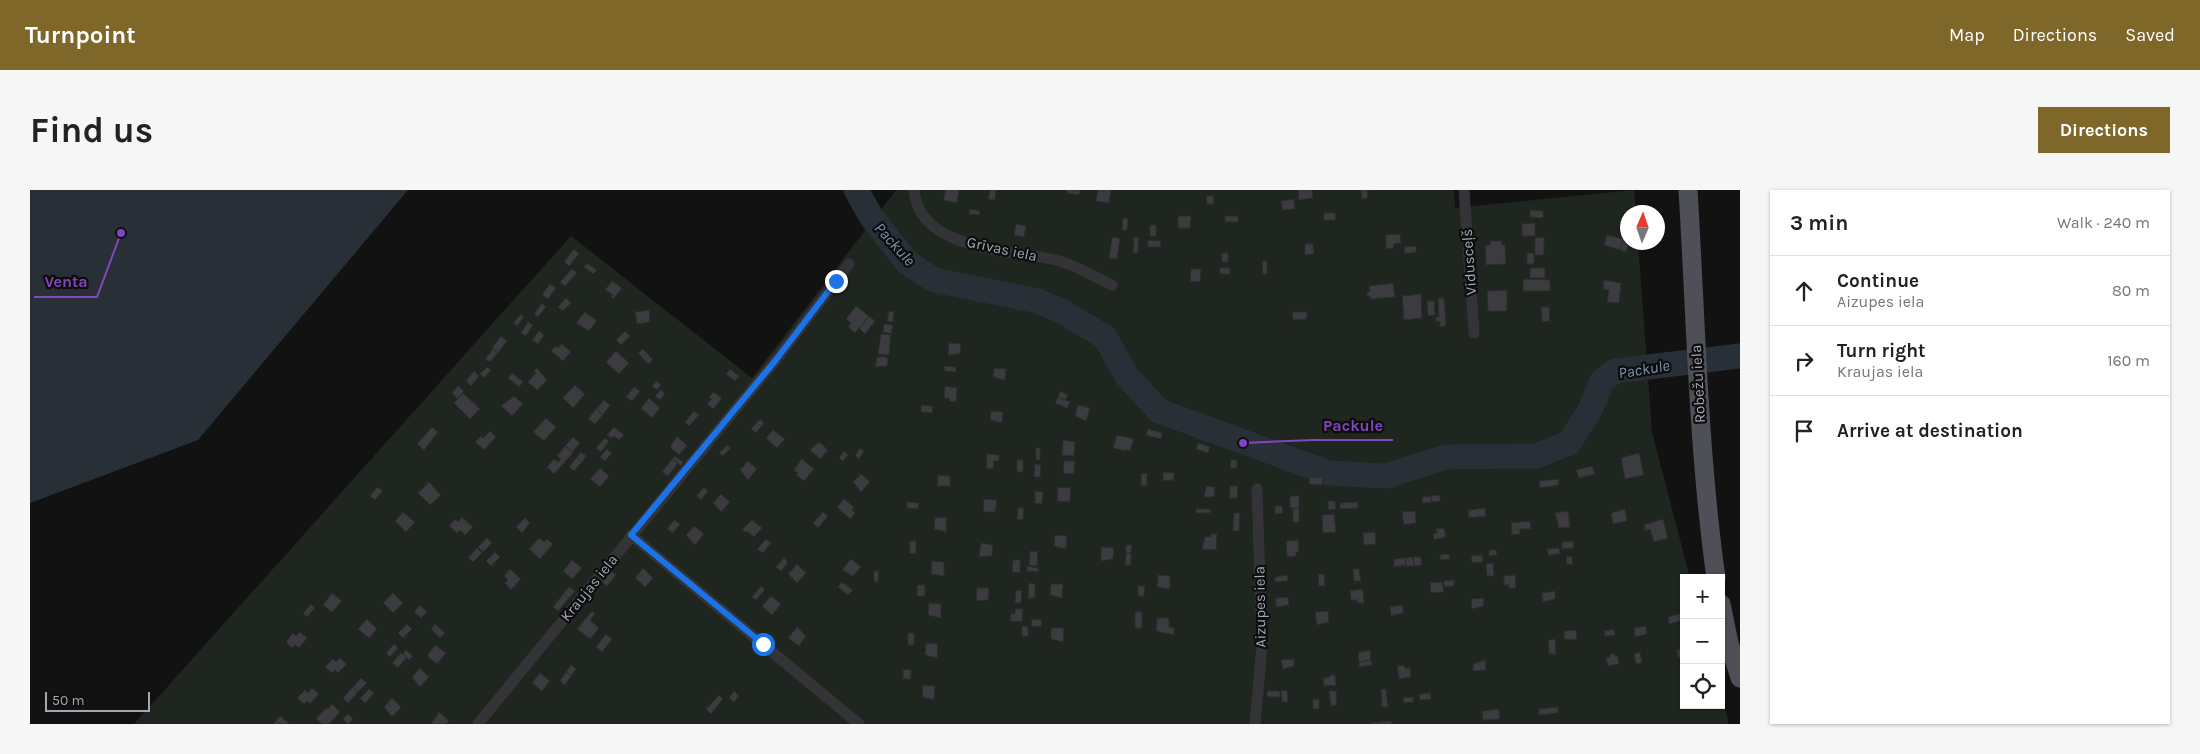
<!DOCTYPE html>
<meta charset="utf-8">
<style>
body{margin:0;font-family:Karla,sans-serif;background:#f6f6f6;color:#222}
.controls{position:absolute;right:15px;bottom:15px;display:grid;overflow:hidden;border-radius:0px;box-shadow:0 1px 4px #0004}
.controls button{width:45px;height:45px;display:grid;place-items:center;padding:0;border:0;border-bottom:1px solid #e0e0e0;background:#fff;color:#222;font:25px sans-serif}
.compass{position:absolute;left:1590px;top:15px;width:45px;height:45px;border-radius:50%;background:#fff;box-shadow:0 1px 4px #0004;rotate:2deg}
.scale{position:absolute;left:15px;bottom:12px;width:105px;box-sizing:border-box;padding-left:5px;border:2px solid #a3a7b4;border-top:0;font-size:14px;line-height:18px;white-space:nowrap;color:#a3a7b4;-webkit-text-stroke:4px #0d0d0e;paint-order:stroke}
.stop{position:absolute;width:15px;height:15px;margin:-11px;border:4px solid #1a73e8;border-radius:50%;background:#fff}
.stop.end{background:#1a73e8;border-color:#fff;box-shadow:0 1px 5px #0008}
.list{margin:0;padding:0;list-style:none}
h2{display:flex;justify-content:space-between;align-items:center;height:65px;margin:0;padding:0 20px;font-size:21px}
h2 small{font-size:16px;font-weight:400;color:#767676}
.list li{display:grid;grid-template-columns:32px 1fr auto;gap:15px;align-items:center;box-sizing:border-box;height:70px;padding:0 20px;border-top:1px solid #e0e0e0}
.list b{display:block;font-size:19px;white-space:nowrap}
.list p{margin:0;font-size:16px;white-space:nowrap;color:#767676}
.list em{font-size:16px;font-style:normal;color:#767676}
.icon{flex:none;width:28px;height:28px;fill:none;stroke:currentColor;stroke-width:2;stroke-linecap:round;stroke-linejoin:round}
.map{position:relative;flex:none;width:1710px;height:534px;overflow:hidden;border-radius:0px}
header{display:flex;align-items:center;gap:30px;box-sizing:border-box;height:70px;padding:0 25px;background:#7e6728;color:#fff}
header strong{font-size:24px}
nav{display:flex;gap:28px;margin-inline-start:auto;font-size:18px}
.intro{display:flex;align-items:center;justify-content:space-between;box-sizing:border-box;height:120px;padding:0 30px}
h1{margin:0;font-size:35px}
.button{padding:12px 22px;border-radius:0px;background:#7e6728;color:#fff;font-size:18px;font-weight:700}
main{display:flex;gap:30px;padding:0 30px}
aside{flex:1;background:#fff;border-radius:0px;box-shadow:0 1px 4px #0004}
.map>svg:first-child{display:block}
.green{fill:#1e261f}
.water{fill:#282f36}
.lines{fill:none;stroke-linecap:round;stroke-linejoin:round}
.river{stroke:#282f36;stroke-width:25}
.building{fill:#3c3c40;stroke:#2c2c2f}
.street{stroke:#333338;stroke-width:11}
.primary{stroke:#4f5057;stroke-width:19}
.route{stroke:#1a73e8;stroke-width:6}
.labels{text-anchor:middle;dominant-baseline:central;stroke-width:4.5;stroke-linejoin:round;paint-order:stroke}
.street-label{font-size:15px;fill:#a3a7b4;stroke:#0d0d0e}
.water-label{font-size:16px;font-style:italic;fill:#7a92af;stroke:#0d0d0e}
.leader{fill:none;stroke:#8345bd;stroke-width:2}
.callout-dot{fill:#8345bd;stroke:#0d0d0e;stroke-width:2}
.callout-label{font-size:16px;text-anchor:middle;font-weight:bold;fill:#8345bd;stroke:#0d0d0e;stroke-width:4.5;stroke-linejoin:round;paint-order:stroke}
</style>
<header>
<strong>Turnpoint</strong>
<nav><a>Map</a><a>Directions</a><a>Saved</a></nav>
</header>
<div class="intro"><h1>Find us</h1><a class="button">Directions</a></div>
<main>
<div class="map">
<svg width="1710" height="534" viewBox="0 0 1710 534">
<rect width="100%" height="100%" fill="#121213"/>
<path class="green" d="M866 0H1424L1425 18 1604 0 1606 22H1598V52L1608 53 1622 242 1660 388H1654V515H1691V505L1699 534H104L541 46 722 188Z"/>
<path class="water" d="M0 0H378L168 250 0 313Z"/>
<g class="lines">
<path class="river" d="M826 0 842 28 878 73 904 90 1008 111 1033 122 1075 147 1097 186 1129 221 1299 283 1356 286 1416 267 1506 266 1539 253 1561 218 1572 191 1585 181 1710 166"/>
</g>
<path class="building" d="M916 0H929L927 13 913 10Z
M960 0H966L965 10 958 9Z
M1037 0H1050L1049 5 1037 3Z
M1068 0H1081L1079 13 1066 11Z
M1268 0H1282L1283 8 1269 10Z
M1331 0H1339H1337L1338 8 1332 9Z
M1176 6H1183L1184 14H1177Z
M1264 9 1265 19 1252 20 1251 11Z
M940 19 950 21 949 25 939 24Z
M1500 20 1513 21V28L1500 27Z
M1294 23H1305L1306 30H1294Z
M1148 26H1161L1160 38H1148Z
M1195 26H1208V32H1195Z
M1093 28 1098 29 1097 40H1092Z
M1505 33V46H1492V34Z
M986 34 996 36 994 47 984 45Z
M1120 35H1126V46H1120Z
M1370 44 1371 53 1364 54 1363 59 1356 58V45Z
M1577 45 1593 49 1590 60 1574 55Z
M1082 47 1090 48 1087 69 1079 68Z
M1104 47H1109L1108 63H1103Z
M1514 47V65H1505V48Z
M1593 49 1599 52 1596 62 1590 60Z
M1118 50 1131 51 1130 57H1118Z
M1460 51H1472V55L1475 54 1476 74 1456 75 1455 55H1461Z
M1275 54H1283L1284 64 1275 65Z
M1386 56V62L1375 64 1374 57Z
M544 59 549 64 539 76 534 72Z
M1192 63H1198V72H1192Z
M1497 63H1504V74H1497Z
M1232 71H1237V84H1233Z
M557 73 567 80 563 84 554 77Z
M1190 78H1200V84H1190Z
M1500 78H1515V88H1500Z
M542 79 547 83 535 96 530 92Z
M1161 79H1171L1170 92 1160 91Z
M1493 89 1520 90V101H1493Z
M1574 90 1591 93 1589 113 1577 112 1579 100 1573 99Z
M582 91 592 98 583 109 581 107 583 105 575 100Z
M1363 93 1365 107 1340 109V106H1337V102H1340L1339 96Z
M520 94 526 98 518 109 512 105Z
M1477 100V121H1458L1457 101Z
M1391 104 1392 128 1374 130 1372 106Z
M536 108 541 113 533 121 528 117Z
M1408 108H1414L1416 136 1410 137V131L1406 132V127H1409Z
M1397 111H1404L1405 125 1398 126Z
M512 113 516 117 508 127 504 124Z
M826 116 839 126 825 143 818 137 821 133 816 129Z
M1511 117H1519L1520 131 1512 132Z
M619 120 620 132 607 134 605 122Z
M859 121 864 122 863 132 857 131Z
M555 122 567 131 559 141 546 133Z
M1262 122H1277V129L1263 130Z
M491 124 494 127 487 136 483 133Z
M839 126 845 131 835 144 829 138Z
M498 132 503 135 496 146 491 143Z
M854 134 863 135 861 144 853 142Z
M509 141 514 145 508 154 502 150Z
M595 141 600 146 591 155 586 150Z
M851 144 861 145 859 165 848 164Z
M471 146 477 151 468 163 462 158Z
M919 153 931 154 930 164 918 165Z
M532 154 541 162 533 171 521 161 526 156 528 158Z
M463 159 468 163 460 172 455 169Z
M613 159 623 170 618 174 608 163Z
M586 161 599 173 589 184 576 172Z
M847 167H856L858 169 857 176 845 177Z
M915 176 926 177V182L914 181Z
M457 177 461 180 454 188 450 184Z
M507 178 517 190 507 200 498 192 506 183 504 181Z
M964 178 976 179 975 190 963 187Z
M700 179 709 186 705 191 696 184Z
M444 181 449 186 441 196 436 191Z
M482 183 493 192 489 197 478 188Z
M627 191 631 195 627 200 622 196Z
M545 195 555 204 543 218 533 208Z
M428 196 434 201 428 209 422 203Z
M915 196 927 198 926 212 919 211V208H914Z
M604 197 610 201 602 211 596 207Z
M631 200 635 204 630 210 625 206Z
M1030 201 1038 205 1035 210 1028 207Z
M684 202 692 208 683 219 677 214 682 209 679 207Z
M433 203 450 219 440 229 424 213Z
M484 206 493 214 482 226 471 216Z
M1028 207 1040 212 1037 218 1025 213Z
M619 208 630 218 622 228 611 218Z
M574 210 580 215 573 225 566 219Z
M891 215 903 216 902 223 891 222Z
M1048 215 1060 218 1056 231 1045 226Z
M566 219 573 225 565 234 558 229Z
M664 221 669 225 659 236 655 232Z
M961 221 973 222 972 233 960 230Z
M516 228 526 237 514 251 503 242Z
M730 229 734 233 726 243 721 239Z
M402 237 408 242 394 260 387 254Z
M584 237 594 245 589 250 584 246 582 248 577 245Z
M1118 239 1132 243 1131 249 1116 245Z
M743 240 755 249 747 258 736 248Z
M460 241 466 247 454 260 445 252 451 246 453 248Z
M1087 245 1104 249 1100 261 1095 259V261L1083 258Z
M647 246 657 256 649 265 640 257Z
M543 247 550 253 542 262 535 256Z
M575 248 579 251 571 262 566 258Z
M1033 250 1045 252 1044 266 1032 265Z
M789 252 798 260 790 269 780 260Z
M1168 253 1180 257 1178 263 1166 259Z
M697 255 701 258 693 266 689 263Z
M535 256 543 263 524 284 517 277 524 269 528 272 531 269 527 266Z
M830 258 834 261 829 269 825 266Z
M1006 258H1010V270H1006Z
M577 259 582 263 575 271 570 267Z
M814 261 818 265 813 271 809 268Z
M551 262 556 266 552 272 547 267Z
M1609 263 1614 285 1595 289 1591 268Z
M957 264 969 265V271H964L963 279 956 278Z
M645 266 653 272 651 276 642 269Z
M547 267 552 272 544 281 539 277Z
M642 269 648 273 638 286 632 282Z
M772 269 784 279 774 291 766 285 768 283 764 280Z
M987 270H993V282H987Z
M1201 270H1207V278H1200Z
M718 271 727 279 718 290 710 280Z
M1034 271H1045L1044 284 1033 283Z
M1005 274 1011 275 1010 287H1004Z
M1562 276 1565 284 1549 288 1546 280Z
M570 278 579 286 570 297 560 289Z
M1133 282 1144 283V290L1133 291Z
M1117 283V296H1111V284Z
M831 284 840 292 831 302 823 292Z
M908 285 920 286V296H907Z
M1280 287 1293 288 1292 295 1279 294Z
M1528 289 1529 295 1510 298 1509 291Z
M399 292 411 305 400 315 388 303Z
M1176 296 1185 297 1184 307H1174Z
M1200 296H1208L1207 308H1199Z
M347 297 353 301 345 310 340 306Z
M674 297 678 301 671 310 666 306Z
M1028 297 1041 298 1040 312 1027 311Z
M1005 301 1013 302 1012 314 1005 313Z
M691 304 700 312 691 322 683 313Z
M1410 305V311L1402 312 1401 306Z
M1260 306H1269V318H1260Z
M1401 306 1402 312 1393 313 1392 307Z
M814 309 824 317 822 320 825 323 820 329 807 317Z
M954 309 967 310 965 322H953Z
M1298 311H1305L1306 319 1298 320Z
M877 312 889 313 888 319 877 318Z
M1328 312V318L1310 319V313Z
M1245 316H1252L1253 323 1245 324Z
M988 318H994L993 330 987 329Z
M1263 318H1269V332H1263Z
M1455 318 1456 326 1439 328 1438 320Z
M1166 319H1180V323H1166Z
M1595 319 1597 331 1583 334 1581 323Z
M1385 321 1386 333 1374 335 1372 322Z
M1538 321 1540 337 1529 338 1525 323Z
M373 322 385 332 376 342 365 331Z
M793 322 798 326 788 338 783 333Z
M1204 323H1210L1209 341H1203Z
M1304 324 1306 342 1293 343 1292 325Z
M432 327 443 337 435 345 430 340 427 343 419 336 425 329 428 332Z
M905 327 917 328 916 342 904 339Z
M495 328 500 333 492 343 486 337Z
M1633 329 1638 348 1624 352 1620 339 1615 341 1614 335Z
M644 330 650 334 643 343 637 339Z
M722 330 732 338 724 347 717 341 715 342 712 340Z
M1500 331 1501 339H1490V344L1482 345 1481 333Z
M664 336 674 344 665 355 656 345Z
M1414 338 1416 347 1404 350 1403 344 1407 343 1406 339Z
M1345 342 1346 354 1334 355 1333 343Z
M1181 344H1187L1186 360 1172 359 1175 347H1181Z
M1025 345 1037 346 1036 359 1024 356Z
M457 348 462 353 453 362 448 357Z
M509 348 514 352 517 349 523 354 510 369 499 359Z
M736 349 741 353 733 363 727 359Z
M1268 350 1269 362H1266V366L1257 367 1256 351Z
M880 351H886V364L879 363Z
M1543 351 1544 358 1532 359V352Z
M951 353 963 355 962 366 949 367Z
M1096 355H1102L1101 363H1096Z
M1071 357 1084 358 1083 369 1071 371Z
M447 358 452 363 443 372 438 368Z
M1529 358 1530 364 1518 365 1517 359Z
M1459 360H1466L1467 365 1459 366Z
M1000 361 1008 362 1007 376 999 375Z
M465 362 470 367 461 376 456 371Z
M1096 363H1101V375H1095Z
M1419 364 1420 369 1410 370V365Z
M1452 365 1453 372 1442 373 1441 366Z
M1542 366 1543 374 1537 375 1536 367Z
M1383 367H1391L1392 375 1384 376Z
M1383 367 1384 376H1376L1375 368Z
M754 368 758 372 751 381 746 377Z
M1375 368 1376 375 1364 377V369Z
M821 369 831 377 823 386 812 380Z
M542 370 552 378 542 389 533 381Z
M983 370H990V383L982 382Z
M902 371 914 372V386L901 384Z
M1463 373 1464 386H1457L1456 374Z
M767 374 776 383 767 393 758 384Z
M997 376 1008 378V382L997 381Z
M613 378 623 388 615 397 605 388Z
M480 379 491 389 481 400 475 393 478 390 474 386Z
M1323 379H1329L1331 391H1324Z
M581 381 586 385 577 396 572 392Z
M844 381H849L848 392H844Z
M1288 384H1294L1295 396H1289Z
M1128 385 1140 386V399L1127 397Z
M1257 385 1258 391 1245 392V387Z
M1485 385 1486 398H1479V395H1474V386Z
M1424 390V396L1414 397V391Z
M812 392 823 400 818 405 808 397Z
M1412 392 1414 402 1401 403 1400 393Z
M999 393 1005 394V408H998Z
M1021 394H1033L1032 408 1020 405Z
M887 395H895V406H887Z
M731 396 735 400 726 410 722 407Z
M1108 396H1115L1114 406H1108Z
M539 397 545 401 539 408 534 403Z
M947 398H959L958 410 946 411Z
M1333 399 1334 413H1327V410H1321L1320 401Z
M986 400 992 401 991 413H985Z
M1525 401V409L1513 412 1512 403Z
M302 403 312 411 302 422 293 415Z
M363 403 373 413 363 423 353 413Z
M534 403 539 408 528 421 523 417Z
M741 406 751 414 742 425 732 416Z
M1258 407 1259 415 1246 417V408Z
M1453 408 1454 416 1442 419 1441 409Z
M899 413 911 414V428L898 425Z
M281 414 285 418 277 427 273 423Z
M390 415 397 422 391 428 384 422Z
M1373 415V423L1361 426 1360 417Z
M985 419H993L992 432 980 431 981 423 985 424Z
M562 421 565 424 560 430 569 438 560 449 547 439Z
M1298 421 1299 432 1287 435 1285 422Z
M1105 422H1112V438H1105Z
M1652 423 1653 430 1639 434 1638 427Z
M1127 428H1139V437L1144 438V445L1126 441Z
M337 429 347 439 339 448 328 439Z
M1002 429 1012 430 1011 437 1001 436Z
M377 434 382 439 373 448 368 443Z
M405 434 415 443 410 448 401 439Z
M992 436 998 437V446H992Z
M1616 436 1617 444 1605 447 1604 438Z
M767 437 776 446 769 456 758 448Z
M1021 438H1034L1033 452 1021 449Z
M1584 439 1585 445 1575 446 1574 441Z
M1546 440 1547 450 1534 449V441Z
M270 442 277 448 269 458 265 455 262 458 256 452 263 443 266 446Z
M878 443H884V455H878Z
M576 444 582 449 572 462 566 457Z
M1525 449 1526 464H1519L1518 450Z
M896 453 908 454 907 468 895 465Z
M364 454 368 458 360 467 356 463Z
M405 455 416 463 407 474 397 466Z
M1654 459V467L1648 468 1647 460Z
M376 460 383 466 379 470 373 464Z
M1340 460 1341 470 1329 472 1328 463Z
M1610 462 1612 473 1606 474 1604 464Z
M371 463 377 467 368 478 362 473Z
M1580 464H1585V466H1588L1589 474 1578 476 1576 467H1580Z
M310 468 317 474 308 483 305 480 302 483 295 477 303 469 306 472Z
M1264 469V476L1253 479 1251 470Z
M1341 470 1342 475 1329 477V472Z
M1455 470 1456 480 1443 481V474Z
M541 475 546 479 541 486 536 482Z
M1374 475 1375 478H1380L1381 487 1369 489 1367 476Z
M390 478 399 487 390 497 382 487Z
M873 479 881 480V489H873Z
M536 482 541 486 535 495 530 491Z
M510 483 520 491 512 501 502 493Z
M1300 485H1305L1306 495 1294 496 1293 488 1300 487Z
M331 488 337 493 328 502 323 497Z
M893 495 905 496 904 510 892 507Z
M323 497 328 502 318 513 313 508Z
M282 498 289 504 280 514 277 511 274 514 267 508 275 500 278 503Z
M339 499 344 503 335 513 330 508Z
M1351 499H1356L1358 517H1352Z
M1257 500 1258 512H1252L1251 501Z
M704 501 709 506 704 512 699 508Z
M1237 501H1250V507H1237Z
M1299 501H1306L1307 515 1301 516Z
M1400 503 1401 509 1390 510 1389 504Z
M689 505 693 509 681 524 676 519Z
M1383 507V512L1374 513 1373 508Z
M362 508 371 517 362 527 354 517Z
M1289 509V519H1283V510Z
M302 514 310 522 299 534H292L286 529 296 518 298 519Z
M1528 517V523L1509 525V519Z
M1469 519 1470 529 1453 530 1452 521Z
M409 522 419 531 416 534H401Z
M318 524 323 529 318 534 313 529Z
M250 526 259 533 258 534H243Z
M1361 531 1362 534H1341L1340 533Z"/>
<g class="lines">
<path class="street" d="M884 0C889 61 982 60 1026 70 1045 75 1065 87 1082 95
M1434 0 1444 143
M601 345 829 534
M448 534 745 171 819 74
M1225 534 1232 456 1227 299"/>
<path class="primary" d="M1658 0C1666 130 1668 259 1686 388
M1691 414 1699 453 1710 488"/>
</g>
<g class="lines">
<path class="route" d="M733 454 601 345 745 171 806 91"/>
</g>
<g class="labels">
<g class="street-label">
<text transform="translate(972 59) rotate(12)">Grīvas iela</text>
<text transform="translate(1439 72) rotate(-94)">Vidusceļš</text>
<text transform="translate(1668 194) rotate(-93)">Robežu iela</text>
<text transform="translate(559 398) rotate(-51)">Kraujas iela</text>
<text transform="translate(1230 417) rotate(-91)">Aizupes iela</text>
</g>
<g class="water-label">
<text transform="translate(865 54) rotate(48)">Packule</text>
<text transform="translate(1614 179) rotate(-9)">Packule</text>
</g>
</g>
<path class="leader" d="M91 43L67 107H4M1213 253L1283 250H1363"/>
<g class="callout-dot">
<circle cx="91" cy="43" r="5"/>
<circle cx="1213" cy="253" r="5"/>
</g>
<g class="callout-label">
<text x="36" y="97">Venta</text>
<text x="1323" y="241">Packule</text>
</g>
</svg>
<div class="controls">
<button>+</button>
<button>−</button>
<button><svg class="icon" aria-label="locate" viewBox="0 0 24 24"><circle cx="12" cy="12" r="6"/><path d="M12 2v4M12 18v4M2 12h4M18 12h4"/></svg></button>
</div>
<svg class="compass" viewBox="-18 -18 36 36"><path d="M0-13l5 13h-10z" fill="#e53935"/><path d="M0 13l5-13h-10z" fill="#767676"/></svg>
<div class="scale">50 m</div>
<div class="stop" style="left:733px;top:454px"></div>
<div class="stop end" style="left:806px;top:91px"></div>
</div>
<aside>
<h2>3 min<small>Walk · 240 m</small></h2>
<ul class="list">
<li><svg class="icon" aria-label="ahead" viewBox="0 0 24 24"><path d="M12 20V5M6 11l6-6 6 6"/></svg><div><b>Continue</b><p>Aizupes iela</p></div><em>80 m</em></li>
<li><svg class="icon" aria-label="right" viewBox="0 0 24 24"><path d="M7 20v-9h11M14 6l5 5-5 5"/></svg><div><b>Turn right</b><p>Kraujas iela</p></div><em>160 m</em></li>
<li><svg class="icon" aria-label="arrive" viewBox="0 0 24 24"><path d="M6 21V4h12l-3 4 3 4H6"/></svg><div><b>Arrive at destination</b></div></li>
</ul>
</aside>
</main>
